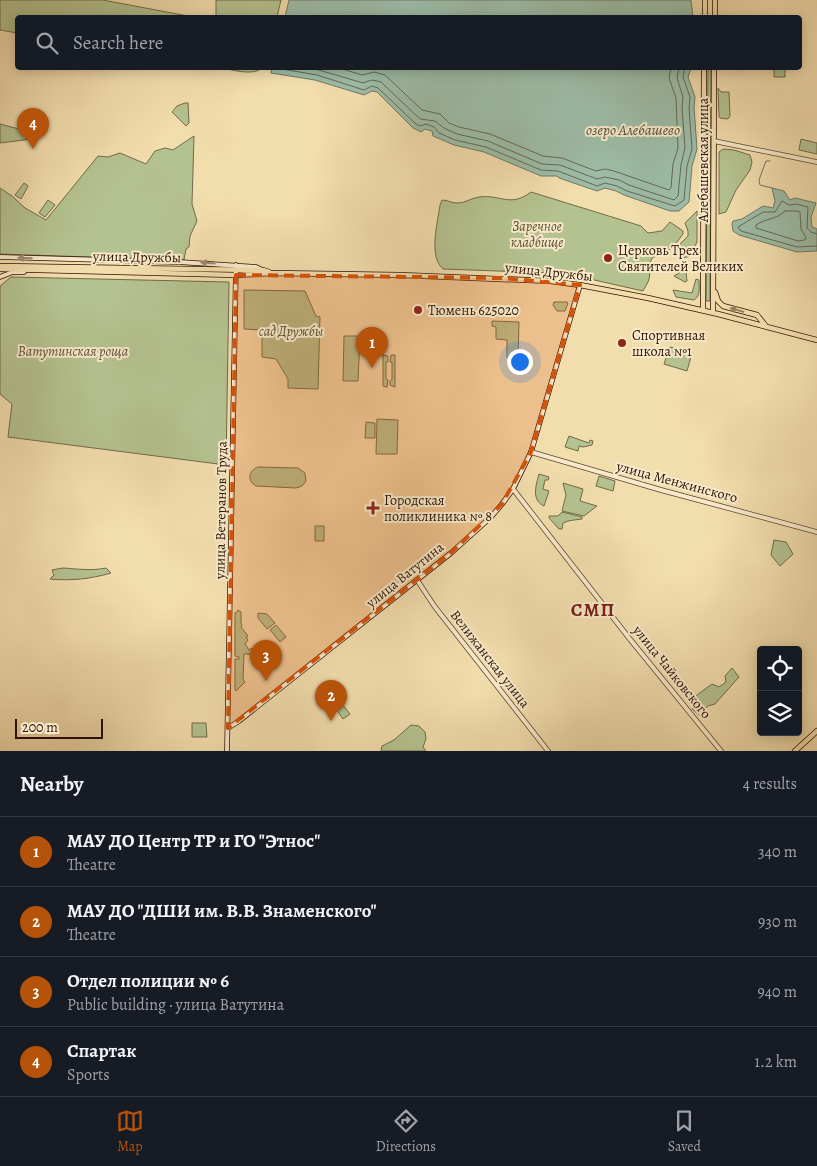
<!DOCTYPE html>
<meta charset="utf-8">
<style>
body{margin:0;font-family:Alegreya,serif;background:#242831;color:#f1f3f6}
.controls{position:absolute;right:15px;bottom:15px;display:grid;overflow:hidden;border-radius:5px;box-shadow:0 2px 12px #0003}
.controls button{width:45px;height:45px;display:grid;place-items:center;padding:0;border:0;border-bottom:1px solid #363941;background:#171b24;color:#f1f3f6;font:25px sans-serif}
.scale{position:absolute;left:15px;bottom:12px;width:88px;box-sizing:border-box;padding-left:5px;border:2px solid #301202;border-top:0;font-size:14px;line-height:18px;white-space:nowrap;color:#301202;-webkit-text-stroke:4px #f7e9ca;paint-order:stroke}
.you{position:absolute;left:519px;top:361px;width:18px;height:18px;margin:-12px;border:4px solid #fff;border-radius:50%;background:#1a73e8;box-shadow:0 0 0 8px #1a73e833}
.badge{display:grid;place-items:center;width:32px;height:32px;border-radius:50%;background:#b45309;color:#fff;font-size:16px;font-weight:700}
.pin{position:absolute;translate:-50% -41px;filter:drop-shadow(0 1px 2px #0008)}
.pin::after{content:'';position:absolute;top:26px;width:18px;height:15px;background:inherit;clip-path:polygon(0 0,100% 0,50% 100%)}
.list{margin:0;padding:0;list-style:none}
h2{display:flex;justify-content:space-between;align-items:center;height:65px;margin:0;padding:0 20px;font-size:21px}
h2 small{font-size:16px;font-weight:400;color:#9ea1a6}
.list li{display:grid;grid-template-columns:32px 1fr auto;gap:15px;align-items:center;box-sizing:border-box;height:70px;padding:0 20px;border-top:1px solid #363941}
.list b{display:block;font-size:19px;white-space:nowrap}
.list p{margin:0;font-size:16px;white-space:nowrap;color:#9ea1a6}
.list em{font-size:16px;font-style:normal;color:#9ea1a6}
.icon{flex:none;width:28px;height:28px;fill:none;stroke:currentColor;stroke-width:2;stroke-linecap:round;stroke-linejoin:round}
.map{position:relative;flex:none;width:817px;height:751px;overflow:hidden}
.search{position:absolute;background:#171b24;box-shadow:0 2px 12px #0003;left:15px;right:15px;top:15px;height:55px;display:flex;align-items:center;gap:12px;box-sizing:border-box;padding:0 18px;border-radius:5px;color:#9ea1a6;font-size:19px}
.sheet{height:345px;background:#171b24}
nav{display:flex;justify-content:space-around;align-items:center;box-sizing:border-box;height:70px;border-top:1px solid #363941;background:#171b24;font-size:14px;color:#9ea1a6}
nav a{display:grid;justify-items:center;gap:2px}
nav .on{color:#b45309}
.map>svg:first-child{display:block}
.green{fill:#b4c28f;stroke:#726a48}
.water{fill:#9cbca6;stroke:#717864}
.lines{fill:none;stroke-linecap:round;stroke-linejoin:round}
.shore{stroke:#666754;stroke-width:1}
.stream{stroke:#717864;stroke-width:1}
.tertiary-casing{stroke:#60452d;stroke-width:5.5}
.secondary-casing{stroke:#301202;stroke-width:5.5}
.primary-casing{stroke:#301202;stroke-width:6}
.tertiary{stroke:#f7e9ca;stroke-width:4}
.secondary{stroke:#f7e9ca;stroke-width:4}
.primary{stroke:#f2ddad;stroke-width:4.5}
.oneway{fill:#9d8870}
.oneway2{fill:#9b8260}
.marked{fill:#d6520b;fill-opacity:0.2;stroke:#d6520b;stroke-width:4;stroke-dasharray:10 6;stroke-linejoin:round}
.poi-dot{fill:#8f2418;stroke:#f7e9ca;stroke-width:2}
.labels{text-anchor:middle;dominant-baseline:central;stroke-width:4;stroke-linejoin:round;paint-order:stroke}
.street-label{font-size:14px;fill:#301202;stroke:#f7e9ca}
.park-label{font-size:14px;font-style:italic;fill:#5e5033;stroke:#f7e9ca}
.poi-label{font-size:14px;fill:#301202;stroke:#f7e9ca;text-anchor:start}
.water-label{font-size:15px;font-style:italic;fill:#564e3b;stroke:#f7e9ca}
.district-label{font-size:19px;font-weight:bold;letter-spacing:1px;fill:#7a1f14;stroke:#f7e9ca}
</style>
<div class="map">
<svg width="817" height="751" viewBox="0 0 817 751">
<rect width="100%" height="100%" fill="#f2ddad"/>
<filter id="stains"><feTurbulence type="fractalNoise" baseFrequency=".004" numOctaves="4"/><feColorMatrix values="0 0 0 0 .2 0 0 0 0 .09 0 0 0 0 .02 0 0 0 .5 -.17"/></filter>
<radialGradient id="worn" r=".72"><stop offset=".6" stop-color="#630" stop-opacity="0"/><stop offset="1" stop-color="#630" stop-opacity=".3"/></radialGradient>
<path class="green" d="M0 0H103L193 17 18 18 17 33 0 30Z
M216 0H281L277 17 216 18Z
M221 68H263C251 76 235 70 221 68Z
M708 68H711L710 301H706Z
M774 68H785V77H774Z
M718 88 721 92H729L730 116 728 119 720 118 719 116Z
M185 103H188L189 123 186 126 172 112 177 106Z
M0 124 38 134 39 138 0 143Z
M194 136 192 204 197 221 190 236 189 247 186 249 184 260 0 254V188L12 196 25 208 46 220 98 156 108 157 120 153 146 164 155 151 165 148 173 150Z
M801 139 817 143V154L799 150Z
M723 149 734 150 750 155 752 162 750 170 736 190 726 212 719 214V152Z
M24 183 28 186 21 199 15 195Z
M531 192 641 226 648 233 662 231 670 222 683 231V234C675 245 667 256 653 257 647 265 651 271 649 279 648 283 645 287 643 291L581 277 552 273 443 269C428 256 438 222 440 205L442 200C448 200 451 203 457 203 466 203 471 198 479 197 501 194 510 208 531 192Z
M48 200 55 205 45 217 39 213Z
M697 211V242L690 256C684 258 678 259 674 254L675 249 688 236V231L685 223Z
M684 270 686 272 687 281 685 282 674 276Z
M11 277 229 282 226 465 8 437 12 404 0 394V286Z
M696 279 699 280C699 287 701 296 694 300L676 297 673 290 692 293Z
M244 290 305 291 316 316 320 317 318 389 288 388V379L276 359 262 357V330L244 329Z
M554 302H567L568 303 565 311H557L553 305Z
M492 321 519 322 518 358H507V340L496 339V327L492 326Z
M344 336H360L358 381H343Z
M670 347 692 353 687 371 664 364Z
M383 355 388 356V362H386V379L388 380 387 387 383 386Z
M391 355H395V387L390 385V381L392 379V362H390Z
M377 419 398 420 397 454H376Z
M366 422 375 423V438H365Z
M569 436 589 443 590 440 593 441 592 445 583 447 579 446 578 451 565 447Z
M258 467 298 468 305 473 306 481 302 486 296 488 256 486C247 481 248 471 258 467Z
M539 474 549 477 548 480H545L543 489 549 491 544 506C531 500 536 485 539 474Z
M599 476 615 481 613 491 596 486Z
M563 483 583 489 580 501 597 506 584 516 562 511 566 495Z
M562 512 582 517V519C576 520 568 520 563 523L562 529H559L549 518V516H558Z
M315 526H324V541H315Z
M774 540 786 542 793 554 780 566 771 555Z
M63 568C78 569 92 571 106 568L111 573C90 579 71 581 50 579L54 575 52 570Z
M238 610 241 612V623L242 625 241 627 248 636 246 637 248 640 245 644 249 650 252 648 260 656 255 660 250 654H244L243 679 245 682 236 691 235 689V659H239V657L235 656V613L237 612Z
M258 613 267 614 275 623 267 629 258 618Z
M276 625 286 637 280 642 270 630Z
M732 668 739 677 715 704 708 706 699 715 692 709 697 703 693 698 712 684 719 687 726 682 725 676Z
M337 690 341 696 331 704 327 697Z
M342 704 350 714 343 719 336 709Z
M192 723H206L207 737H192Z
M411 725 419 726 425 732 426 739 423 747 426 751H381L382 746 394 740Z"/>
<path class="water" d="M289 0H691L693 17H285Z
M272 68H691L688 77 695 97 694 107 697 149 692 166 689 202 679 211H670L624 195 616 191 605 188 597 191 559 178 557 176H541L484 152 454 145 433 136 432 131 425 129 421 132 413 128 377 92 372 91 364 95 315 80 271 73Z
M772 188 784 191 790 200 795 198 816 203 811 217 812 227 817 229V251L797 252 739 235 733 231 732 224 733 221 742 219 763 206 773 208 775 201Z"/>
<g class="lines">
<path class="shore" d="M276 68 317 75 364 90 372 86 378 88 416 124 420 126 426 124 434 127 439 133 455 140 486 147 541 170 558 171 597 186 605 183 617 186 627 191 675 206 684 200 687 166 692 149 689 108 690 97 683 77 685 68
M312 68 363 83 372 80 381 82 420 119 435 121 444 128 457 134 488 141 542 164 560 165 597 179 605 177 619 180 629 185 674 200 678 196 681 165 685 148 682 108 683 97 677 78 679 68
M339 68 362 75 374 72 385 75 422 110 440 114 449 123 459 127 490 134 543 156 562 158 596 171 605 169 614 171 669 190 671 188 673 164 678 148 676 98 669 78 671 68
M785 211H797L800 212 801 229 806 237 805 240 798 241 756 228V225C766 218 776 220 785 211Z
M817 234 811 232 807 228 808 207 796 204 789 205 782 201 775 212H763L738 227 741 231 797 247 817 246"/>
<path class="stream" d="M770 161H766L759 180 760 185 772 188"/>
<defs>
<path id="tertiary" d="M714 141 817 162
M531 452 661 490 817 532
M513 489 629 638 721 751
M417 580 435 607 548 751"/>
<path id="secondary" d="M0 257 179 262 256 267 262 270
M0 277 13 272H24
M228 728 239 721 451 553 491 517 502 504 513 489 531 452 580 285
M227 751 236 265"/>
<path id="primary" d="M705 18V0
M715 18V0
M0 266 263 270 269 272
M0 269 236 275 273 273 400 275 550 281 580 285 648 298 718 314 817 340
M715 292 718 301 723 306 757 315 765 325
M703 310 704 68
M713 312 714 68
M795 751 817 731"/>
</defs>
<use href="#tertiary" class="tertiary-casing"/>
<use href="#secondary" class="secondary-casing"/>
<use href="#primary" class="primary-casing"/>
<use href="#tertiary" class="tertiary"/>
<use href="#secondary" class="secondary"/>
<use href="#primary" class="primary"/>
</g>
<defs><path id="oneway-solid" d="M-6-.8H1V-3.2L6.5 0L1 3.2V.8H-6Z" transform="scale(1.25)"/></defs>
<g class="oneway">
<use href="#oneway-solid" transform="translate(25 258) rotate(-179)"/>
<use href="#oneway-solid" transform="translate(208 263) rotate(-177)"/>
</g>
<use class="oneway2" href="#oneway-solid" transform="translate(737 310) rotate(-164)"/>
<path class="marked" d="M236 275 502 278 580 285 531 452 502 504 451 553 228 728Z"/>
<g class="poi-dot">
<circle cx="608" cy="258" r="5"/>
<circle cx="418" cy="310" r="5"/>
<circle cx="622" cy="343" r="5"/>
<path d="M370.5 500.5h5v5h5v5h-5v5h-5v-5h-5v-5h5z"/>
</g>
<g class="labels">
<g class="street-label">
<text transform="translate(703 160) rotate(-90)">Алебашевская улица</text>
<text transform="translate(137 257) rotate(1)">улица Дружбы</text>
<text transform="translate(549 272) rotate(6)">улица Дружбы</text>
<text transform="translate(677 482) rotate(15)">улица Менжинского</text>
<text transform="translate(221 510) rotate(-89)">улица Ветеранов Труда</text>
<text transform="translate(405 575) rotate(-39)">улица Ватутина</text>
<text transform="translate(490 659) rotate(52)">Велижанская улица</text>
<text transform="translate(672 672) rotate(51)">улица Чайковского</text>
</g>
<g class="park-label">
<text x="537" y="226">Заречное<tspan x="537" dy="16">кладбище</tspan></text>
<text x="291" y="331">сад Дружбы</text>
<text x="73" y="351">Ватутинская роща</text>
</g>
<g class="poi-label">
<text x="618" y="250">Церковь Трех<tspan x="618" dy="16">Святителей Великих</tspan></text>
<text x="428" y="310">Тюмень 625020</text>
<text x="632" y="335">Спортивная<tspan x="632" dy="16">школа №1</tspan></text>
<text x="384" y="500">Городская<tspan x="384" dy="16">поликлиника № 8</tspan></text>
</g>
<g class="water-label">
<text x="633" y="130">озеро Алебашево</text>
</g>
<g class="district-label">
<text x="593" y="610">СМП</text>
</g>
</g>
<rect width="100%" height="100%" filter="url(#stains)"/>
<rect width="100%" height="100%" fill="url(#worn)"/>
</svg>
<div class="controls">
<button><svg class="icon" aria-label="locate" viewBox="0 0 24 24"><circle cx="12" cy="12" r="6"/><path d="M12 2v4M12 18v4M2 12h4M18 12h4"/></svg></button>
<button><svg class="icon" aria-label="layers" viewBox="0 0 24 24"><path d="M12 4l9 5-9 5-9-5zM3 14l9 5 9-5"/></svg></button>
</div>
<div class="scale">200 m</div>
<div class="you"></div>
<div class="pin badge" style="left:372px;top:368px">1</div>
<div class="pin badge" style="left:331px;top:721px">2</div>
<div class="pin badge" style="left:266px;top:681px">3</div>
<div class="pin badge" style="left:33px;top:149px">4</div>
<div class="search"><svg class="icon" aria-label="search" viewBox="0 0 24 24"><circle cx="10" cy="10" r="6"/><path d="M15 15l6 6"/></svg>Search here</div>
</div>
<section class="sheet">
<h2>Nearby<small>4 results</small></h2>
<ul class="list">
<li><span class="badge">1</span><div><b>МАУ ДО Центр ТР и ГО &quot;Этнос&quot;</b><p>Theatre</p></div><em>340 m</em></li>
<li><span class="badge">2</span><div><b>МАУ ДО &quot;ДШИ им. В.В. Знаменского&quot;</b><p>Theatre</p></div><em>930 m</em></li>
<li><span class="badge">3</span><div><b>Отдел полиции № 6</b><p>Public building · улица Ватутина</p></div><em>940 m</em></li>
<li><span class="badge">4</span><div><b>Спартак</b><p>Sports</p></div><em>1.2 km</em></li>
</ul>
</section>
<nav>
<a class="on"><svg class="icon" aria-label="map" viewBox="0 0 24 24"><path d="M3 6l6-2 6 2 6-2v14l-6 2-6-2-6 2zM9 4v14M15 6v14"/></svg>Map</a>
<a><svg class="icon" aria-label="directions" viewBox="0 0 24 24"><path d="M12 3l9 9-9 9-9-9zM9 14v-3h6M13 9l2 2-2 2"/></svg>Directions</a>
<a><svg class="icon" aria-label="saved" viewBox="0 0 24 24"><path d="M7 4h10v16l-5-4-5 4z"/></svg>Saved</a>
</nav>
